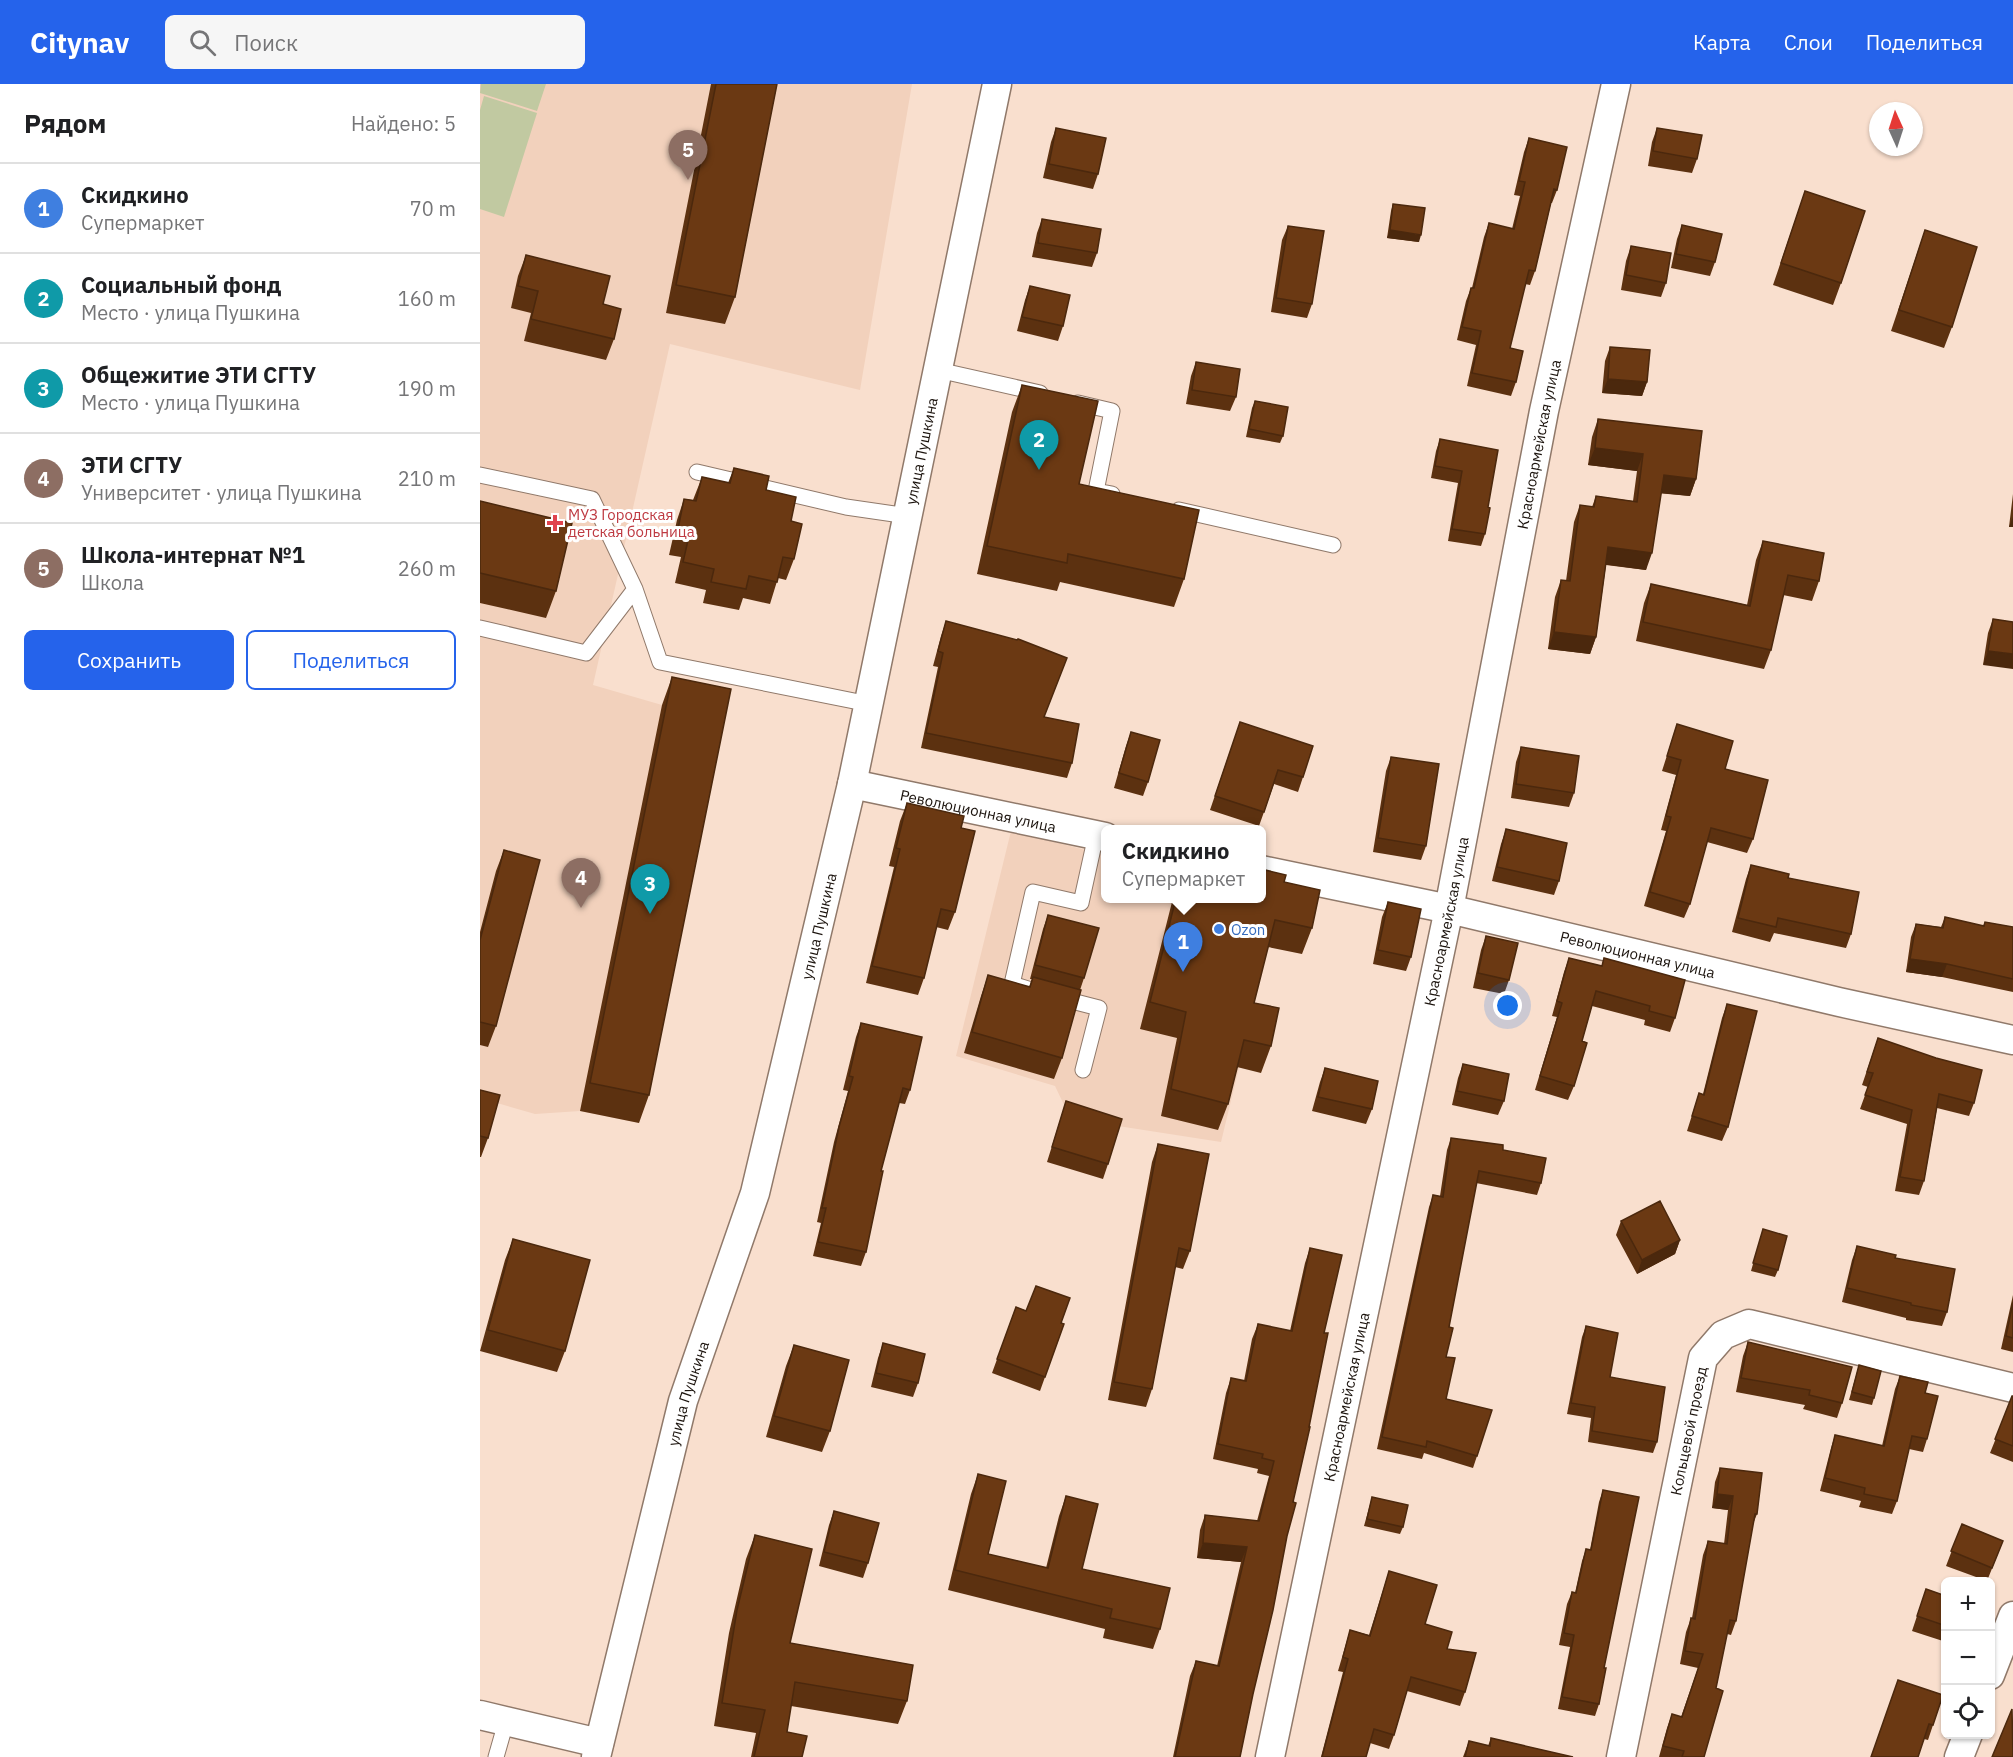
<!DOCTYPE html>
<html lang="ru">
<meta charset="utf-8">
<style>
body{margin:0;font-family:"IBM Plex Sans",sans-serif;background:#f6f6f6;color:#202124}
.controls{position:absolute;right:18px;bottom:18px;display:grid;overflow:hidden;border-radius:9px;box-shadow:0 2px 4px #0004}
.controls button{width:54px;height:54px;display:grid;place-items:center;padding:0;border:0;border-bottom:2px solid #e0e0e0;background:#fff;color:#202124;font:30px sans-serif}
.compass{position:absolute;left:1389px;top:18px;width:54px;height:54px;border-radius:50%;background:#fff;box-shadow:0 2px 4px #0004;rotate:357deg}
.you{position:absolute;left:1028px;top:922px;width:21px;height:21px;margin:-15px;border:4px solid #fff;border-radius:50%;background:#1a73e8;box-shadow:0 0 0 9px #1a73e833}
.badge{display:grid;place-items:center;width:39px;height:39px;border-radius:50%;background:#2563eb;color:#fff;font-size:20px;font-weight:700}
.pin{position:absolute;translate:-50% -50px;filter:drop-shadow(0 2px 3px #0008)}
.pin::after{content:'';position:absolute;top:32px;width:21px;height:18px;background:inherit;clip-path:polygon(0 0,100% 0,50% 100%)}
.popup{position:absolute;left:621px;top:741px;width:165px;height:78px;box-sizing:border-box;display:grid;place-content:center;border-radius:9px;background:#fff;filter:drop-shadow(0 2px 4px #0005);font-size:20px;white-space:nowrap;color:#757577}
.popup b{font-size:22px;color:#202124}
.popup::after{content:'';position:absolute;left:50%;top:100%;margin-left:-12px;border:12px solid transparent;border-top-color:#fff}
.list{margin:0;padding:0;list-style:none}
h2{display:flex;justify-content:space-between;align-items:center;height:78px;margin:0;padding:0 24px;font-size:26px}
h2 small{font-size:20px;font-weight:400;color:#757577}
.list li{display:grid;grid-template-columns:39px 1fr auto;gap:18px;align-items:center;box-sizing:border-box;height:90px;padding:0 24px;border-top:2px solid #e0e0e0}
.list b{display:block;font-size:22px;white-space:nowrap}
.list p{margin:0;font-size:20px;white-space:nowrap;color:#757577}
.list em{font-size:20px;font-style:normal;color:#757577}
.actions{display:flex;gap:12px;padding:18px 24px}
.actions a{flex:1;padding:14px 0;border:2px solid #2563eb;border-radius:9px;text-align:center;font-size:21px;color:#2563eb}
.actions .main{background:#2563eb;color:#fff}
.icon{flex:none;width:33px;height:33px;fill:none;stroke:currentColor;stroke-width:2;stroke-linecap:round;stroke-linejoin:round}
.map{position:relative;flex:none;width:1533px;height:1673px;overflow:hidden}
header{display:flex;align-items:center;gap:36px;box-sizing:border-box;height:84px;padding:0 30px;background:#2563eb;color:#fff}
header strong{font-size:28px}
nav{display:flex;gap:33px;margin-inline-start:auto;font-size:21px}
.search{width:420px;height:54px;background:#f6f6f6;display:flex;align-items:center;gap:15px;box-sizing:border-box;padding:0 21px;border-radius:9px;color:#757577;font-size:22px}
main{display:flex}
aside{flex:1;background:#fff}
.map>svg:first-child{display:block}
.built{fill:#f2d1bc;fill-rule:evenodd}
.green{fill:#c1c9a1}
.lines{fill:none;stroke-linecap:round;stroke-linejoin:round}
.lane-casing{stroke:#90796a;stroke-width:17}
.street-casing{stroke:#90796a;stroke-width:31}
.lane{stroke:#fff;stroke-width:15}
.street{stroke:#fff;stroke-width:28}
.wall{fill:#5c3110}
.shaded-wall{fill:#4b280d}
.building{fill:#6b3913;stroke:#4b280d;stroke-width:1.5}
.health-dot{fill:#e0444e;stroke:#fff;stroke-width:2}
.shop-dot{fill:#3f7fe0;stroke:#fff;stroke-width:2}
.labels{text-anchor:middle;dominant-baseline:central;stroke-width:6;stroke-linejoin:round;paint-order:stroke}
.street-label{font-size:15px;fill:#1b130d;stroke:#fff}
.health-label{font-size:15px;fill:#be3a42;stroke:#fff;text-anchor:start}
.shop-label{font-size:15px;fill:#366cbe;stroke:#fff;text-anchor:start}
</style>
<header>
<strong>Citynav</strong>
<div class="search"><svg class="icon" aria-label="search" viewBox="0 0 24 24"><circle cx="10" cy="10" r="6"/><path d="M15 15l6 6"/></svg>Поиск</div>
<nav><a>Карта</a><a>Слои</a><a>Поделиться</a></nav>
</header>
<main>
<aside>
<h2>Рядом<small>Найдено: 5</small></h2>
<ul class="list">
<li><span class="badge" style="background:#3f7fe0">1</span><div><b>Скидкино</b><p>Супермаркет</p></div><em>70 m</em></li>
<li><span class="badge" style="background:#0f9aa8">2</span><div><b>Социальный фонд</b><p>Место · улица Пушкина</p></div><em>160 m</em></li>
<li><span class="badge" style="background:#0f9aa8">3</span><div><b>Общежитие ЭТИ СГТУ</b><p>Место · улица Пушкина</p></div><em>190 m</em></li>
<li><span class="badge" style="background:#8d6e63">4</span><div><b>ЭТИ СГТУ</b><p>Университет · улица Пушкина</p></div><em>210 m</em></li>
<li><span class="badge" style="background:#8d6e63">5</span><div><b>Школа-интернат №1</b><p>Школа</p></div><em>260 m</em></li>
</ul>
<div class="actions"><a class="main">Сохранить</a><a>Поделиться</a></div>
</aside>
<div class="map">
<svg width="1533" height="1673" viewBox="0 0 1533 1673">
<rect width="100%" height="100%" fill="#f9dfce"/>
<path class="built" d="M0 0H432L380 306 190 260 113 601 182 621 240 633 159 1039 100 1027 55 1030 0 1014ZM51 229 133 246 126 276 44 257Z
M531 747 625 771V814L800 815 741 1058 638 1042 586 1025 575 1002 476 972Z"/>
<path class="green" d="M1 0H66L57 27 0 9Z
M4 12 57 29 24 133 0 125V26Z"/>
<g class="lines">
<defs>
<path id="lane" d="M458 286 560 309
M598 319 632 327 616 407 632 410
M217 388 366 423 428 432
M0 391 112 415 155 505 180 578 389 620
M699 426 853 461
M0 544 106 569 155 505
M548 905 532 900 553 808 601 819 616 751
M580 914 619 924 603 986
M16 1673 26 1638"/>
<g id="street">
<path id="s1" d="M372 700 625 753"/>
<path id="s2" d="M781 786 969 825 1359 918 1533 956"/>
<path d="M1510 1591 1533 1532"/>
<path d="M0 1631 119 1659"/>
<path id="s3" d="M116 1673 203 1317 275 1109 372 700 517 0"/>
<path id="s4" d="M790 1673 969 825 1064 327 1136 0"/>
<path id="s5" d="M1141 1673 1223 1274 1243 1251 1269 1240 1533 1304"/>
<path d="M1479 1673 1488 1650"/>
</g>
</defs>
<use href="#lane" class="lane-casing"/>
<use href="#street" class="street-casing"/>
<use href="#lane" class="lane"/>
<use href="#street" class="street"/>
</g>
<path class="wall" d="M231 0H297L255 213 245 240 186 229Z
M576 44 618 90 613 105 563 94 571 58Z
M1177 44 1217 75 1212 89 1168 82 1172 58Z
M1049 54 1077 106 1072 119H1071L1055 187 1050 201 1045 200 1030 264 1036 298 1031 312 987 302 996 261 977 256 986 217 991 204H992L1004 153 1009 139 1032 145 1040 112 1034 111 1044 68Z
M1325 107 1361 199 1353 221 1293 201Z
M913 120 939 158 907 154 911 127Z
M562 135 617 169 612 183 552 173 557 149Z
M1202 141 1235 178 1230 192 1191 184 1197 155Z
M808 142 832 220 827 234 791 228 802 156Z
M1445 146 1472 243 1464 264 1411 247Z
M1151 162 1186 199 1181 213 1141 206 1146 177Z
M46 171 123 220 134 255 126 276 44 257 51 229 31 224 38 192Z
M550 202 583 242 578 257 537 247 545 216Z
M1130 263 1167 298 1162 312 1122 309 1125 277Z
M716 278 756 313 750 327 706 320 711 292Z
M542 301 599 400 704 495 694 523 580 498 577 507 497 490 532 328Z
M775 317 803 352 800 359 766 353 772 324Z
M1118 335 1216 395 1210 412 1181 409 1166 486 1126 481 1116 553 1110 570 1068 565 1075 513 1081 496 1086 497 1094 438 1100 421 1112 423 1116 412 1153 417 1157 387 1108 381 1112 353Z
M960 355 1008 423 1005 450 1001 462 968 457 978 399 951 394 956 367Z
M254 384 286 406 311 437 314 475 306 496 298 494 290 520 263 514 259 526 223 519 226 506 195 499 201 473 189 471 197 436 204 415 213 416 222 393 248 399Z
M1533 410V443H1529Z
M0 417 76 507 66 534 0 519Z
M1283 457 1339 497 1332 517 1303 511 1291 566 1284 585 1156 557 1164 519 1171 500 1267 521 1276 476Z
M1513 535 1533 538 1503 581 1508 549Z
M466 537 592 679 587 694 441 664 458 583 453 582 461 552Z
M192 593 169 1011 159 1039 100 1027 182 621Z
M760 638 823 693 818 708 794 700 779 742 730 726Z
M1197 640 1245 685 1273 755 1267 769 1227 758 1210 820 1204 834 1164 822 1186 747 1181 746 1196 691 1182 687Z
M651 648 668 698 663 712 634 704 646 662Z
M1041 663 1094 709 1089 723 1031 714 1036 678Z
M911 673 946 762 941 776 893 768 906 687Z
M427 719 481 744 475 828 468 846 456 843 444 894 438 911 386 899 414 783 409 782 420 737Z
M1026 745 1079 797 1074 811 1012 797 1021 760Z
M24 766 16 942 8 963 0 961V848L16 787Z
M1271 781 1308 794 1371 850 1366 864 1294 849 1290 858 1252 848 1266 795Z
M804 798 832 844 822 870 788 863 774 919 791 962 781 989 757 983 748 1020 738 1046 681 1032 697 954 660 945 693 814H781Z
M908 818 931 873 926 887 893 880 902 833Z
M568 831 604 894 600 906 582 974 574 995 484 969 501 912 508 891 549 903 552 895H550L563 845Z
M1465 833 1503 842 1505 838 1533 843V908L1462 893 1426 888 1431 853 1436 840 1461 843Z
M1006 852 1029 896 1024 910 993 904 1001 866Z
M1089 874 1122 882 1124 874 1195 934 1190 948 1164 941 1165 936 1112 922 1102 957 1094 1002 1088 1016 1055 1006 1077 933 1072 932 1084 888Z
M1247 920 1248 1043 1242 1057 1207 1047 1219 1009 1223 1010 1242 934Z
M381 939 430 1006 425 1020 419 1019 401 1087 386 1168 381 1182 333 1172 341 1139 337 1138 354 1058 368 1007 363 1006 376 953Z
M1398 954 1494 1019 1489 1032 1457 1024 1444 1097 1439 1111 1415 1107 1427 1040 1380 1025 1388 1003 1382 1001Z
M983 980 1024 1017 1018 1031 972 1021 978 994Z
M845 984 892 1025 886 1040 832 1027 840 998Z
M0 1006 8 1054 1 1073H0Z
M586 1017 628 1080 623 1095 567 1078Z
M971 1054 1023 1066 1061 1099 1057 1111 996 1099 969 1243 966 1273V1315L997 1372 993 1384 944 1369 942 1375 897 1365 949 1123 953 1111 960 1112 967 1066Z
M678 1060 710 1167 703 1185 695 1183 672 1305 666 1323 628 1316 672 1078Z
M1141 1137 1200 1156 1195 1170 1157 1190 1136 1151Z
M1283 1145 1298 1186 1295 1193 1271 1187Z
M33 1155 85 1267 77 1288 0 1267 25 1176Z
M1377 1162 1415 1174 1467 1228 1462 1242 1426 1236V1234L1362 1218 1372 1176Z
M830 1164 844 1249 813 1418 807 1452 773 1610 760 1673H693L710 1592 716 1577 737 1582 761 1478 717 1474 720 1446 725 1431 777 1437 789 1392 777 1389 778 1385 733 1375 746 1309 751 1294 764 1297 772 1255 778 1240 810 1247 825 1179Z
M1533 1211V1268L1521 1265Z
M536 1223 584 1240 560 1307 512 1289Z
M1106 1242 1130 1293 1177 1358 1173 1369 1108 1358 1111 1334 1087 1330 1102 1253Z
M1268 1258 1362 1319 1357 1334 1323 1325 1325 1321 1256 1308 1263 1272Z
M403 1259 438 1299 433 1313 391 1303 398 1274Z
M314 1261 350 1347 342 1368 286 1353 306 1282Z
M1379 1281 1394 1314 1392 1321 1369 1316Z
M1420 1292 1445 1309 1447 1355 1443 1368 1429 1365 1417 1417 1412 1430 1379 1423 1381 1417 1340 1407 1351 1364 1355 1351 1402 1362 1415 1305Z
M1533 1312V1378L1510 1369Z
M1240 1384 1277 1430 1273 1440 1256 1537 1251 1551 1247 1550 1236 1604 1224 1673H1179L1187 1644 1192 1630 1201 1633 1218 1584 1200 1580 1206 1548 1211 1534H1212L1223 1471 1228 1457 1244 1460 1248 1426 1232 1424 1235 1398Z
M498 1390 508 1470 566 1484 579 1432 586 1412 602 1485 680 1545 673 1565 623 1554 625 1545 468 1506 491 1410Z
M1123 1406 1124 1584 1119 1620 1115 1632 1078 1625 1090 1563 1079 1561 1087 1520 1092 1508 1095 1509 1102 1477 1106 1465 1110 1466 1119 1418Z
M892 1413 923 1443 920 1450 884 1442Z
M354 1427 388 1479 383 1494 339 1482 349 1441Z
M1482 1440 1523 1457 1507 1497 1466 1482Z
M275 1451 310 1559 427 1617 418 1640 311 1622 307 1648 322 1673H271L276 1649 234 1642 249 1549 266 1475Z
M909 1487 945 1540 967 1565 985 1608 980 1622 927 1607 914 1651 909 1665 890 1659 886 1673H841L863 1588 858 1587 870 1546 889 1551Z
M1446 1505 1466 1512V1558L1432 1547Z
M1463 1611 1448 1656 1444 1655 1391 1673Z
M1011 1654 1093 1673H983L989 1657 1008 1662Z"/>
<path class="shaded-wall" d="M910 146 941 151 939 158 907 154Z
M1128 295 1167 298 1162 312 1122 309Z
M1115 364 1163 370 1157 387 1108 381Z
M1184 391 1216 395 1210 412 1177 409Z
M1533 433V443H1529Z
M1128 463 1172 469 1166 486 1122 480Z
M1074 548 1116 553 1110 570 1068 565Z
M1508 567 1533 570V585L1503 581Z
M1430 875 1467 880 1462 893 1426 888Z
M1200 1156 1195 1170 1157 1190 1162 1176Z
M1237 1410 1253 1412 1248 1426 1232 1424Z
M723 1459 767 1463 761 1478 717 1474Z"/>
<path class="building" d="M236 0H297L255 213 196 201Z
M576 44 626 54 618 90 569 80Z
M1177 44 1222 51 1217 75 1173 67Z
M1049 54 1087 63 1077 106 1074 105 1055 187 1049 186 1030 264 1043 267 1036 298 992 289 1001 247 982 243 991 204H994L1009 139 1034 145 1045 98 1039 97Z
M1325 107 1385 127 1361 199 1301 179Z
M913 120 945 124 941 151 910 146Z
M562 135 621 145 617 169 558 159Z
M1202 141 1242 150 1235 178 1196 170Z
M808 142 844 147 832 220 796 214Z
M1445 146 1497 163 1472 243 1419 226Z
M1151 162 1191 169 1186 199 1146 191Z
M46 171 130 192 123 220 141 225 134 255 51 235 58 207 38 202Z
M550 202 590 211 583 242 542 233Z
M1130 263 1170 266 1167 298 1128 295Z
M716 278 760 285 756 313 712 306Z
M542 301 618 317 599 400 719 426 704 495 588 470 587 479 507 462Z
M775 317 808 323 803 352 769 345Z
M1118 335 1222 347 1216 395 1184 391 1172 469 1128 463 1116 553 1074 548 1081 496 1090 497 1100 421 1114 423 1116 412 1157 418 1163 370 1115 364Z
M960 355 1018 366 1008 423 1010 424 1005 450 972 445 982 387 955 382Z
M254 384 289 392 286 406 316 413 311 437 322 440 314 475 303 473 297 498 269 492 266 505 231 498 234 485 203 478 209 452 197 450 204 415 216 417 222 393 250 399Z
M0 417 92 439 76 507 0 489Z
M1283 457 1344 469 1339 497 1308 491 1291 566 1163 538 1171 500 1270 522Z
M1513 535 1533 538V570L1508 567Z
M466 537 537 556 538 555 587 574 564 633 599 640 592 679 446 649 463 569 458 567Z
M192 593 251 605 169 1011 110 999Z
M760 638 833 662 823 693 798 686 784 728 735 712Z
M1197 640 1253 657 1245 685 1288 696 1273 755 1231 744 1210 820 1170 808 1191 733 1186 732 1201 676 1187 672Z
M651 648 680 656 668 698 639 689Z
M1041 663 1099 672 1094 709 1036 700Z
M911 673 959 680 946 762 898 754Z
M427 719 484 732 481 744 495 747 475 828 461 825 444 894 392 882 420 765 416 764Z
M1026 745 1087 759 1079 797 1017 783Z
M24 766 60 776 16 942 0 938V856Z
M1271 781 1309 790 1308 794 1379 808 1371 850 1298 834 1296 843 1258 834Z
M781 785 806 791 804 798 840 806 832 844 795 836 774 919 799 924 791 962 764 956 748 1020 691 1005 706 928 670 918 696 814H781Z
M908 818 941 825 931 873 898 866Z
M568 831 619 844 604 894 555 881Z
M1465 833 1504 842 1505 838 1533 843V895L1467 880 1430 875 1436 840 1463 844Z
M1006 852 1038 859 1029 896 998 889Z
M1089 874 1122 882 1124 874 1205 896 1195 934 1169 927 1170 922 1116 907 1102 957 1107 959 1094 1002 1060 992 1082 919 1077 917Z
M508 891 550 903 553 893 601 906 582 974 492 948Z
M1247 920 1277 927 1248 1043 1212 1032 1219 1009 1224 1011Z
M381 939 442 953 430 1006 423 1004 401 1087H403L386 1168 338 1158 346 1124H342L359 1043 373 993 369 992Z
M1398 954 1456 974 1502 986 1494 1019 1459 1010 1444 1097 1420 1093 1432 1026 1385 1011 1393 989 1387 988Z
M983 980 1029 990 1024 1017 977 1007Z
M845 984 898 997 892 1025 838 1013Z
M0 1006 20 1011 8 1054 0 1052Z
M586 1017 642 1035 628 1080 572 1063Z
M971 1054 1023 1061V1066L1066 1074 1061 1099 999 1087 969 1243 973 1244 966 1273 975 1274 966 1315 1012 1326 997 1372 947 1357 946 1363 902 1353 953 1111 963 1113Z
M678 1060 729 1070 710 1167 699 1164 672 1305 634 1298Z
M1180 1117 1200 1156 1162 1176 1141 1137Z
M1283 1145 1307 1152 1298 1186 1273 1179Z
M33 1155 110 1176 85 1267 8 1246Z
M1377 1162 1416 1171 1415 1174 1475 1185 1467 1228 1431 1221V1219L1367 1204Z
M830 1164 862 1171 844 1249H848L829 1343H830L813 1418 816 1419 807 1452 793 1526 773 1610 760 1673H695L716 1577 739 1582 767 1463 723 1459 725 1431 779 1437 794 1377 782 1374 783 1370 738 1360 751 1294 766 1297 778 1240 812 1247Z
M556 1202 590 1214 581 1239 584 1240 565 1293 517 1275 536 1223 546 1227Z
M1533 1218V1254L1526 1252Z
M1106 1242 1138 1249 1130 1293 1185 1303 1177 1358 1112 1347 1115 1323 1091 1319Z
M1268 1258 1372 1283 1362 1319 1329 1311 1330 1306 1261 1294Z
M403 1259 445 1270 438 1299 396 1289Z
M314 1261 369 1276 350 1347 294 1332Z
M1379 1281 1401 1287 1394 1314 1372 1308Z
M1420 1292 1448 1298 1445 1309 1458 1312 1447 1355 1432 1352 1417 1417 1384 1410 1385 1404 1345 1394 1355 1351 1404 1362Z
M1532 1312H1533V1362L1515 1355Z
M1240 1384 1282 1389 1277 1430H1275L1256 1537 1250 1536 1236 1604 1243 1607 1224 1673H1202L1204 1667 1183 1662 1192 1630 1202 1633 1223 1570 1205 1567 1211 1534 1215 1535 1228 1457 1247 1460 1253 1412 1237 1410Z
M498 1390 526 1397 508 1470 568 1484 586 1412 618 1420 602 1485 690 1504 680 1545 630 1534 632 1525 475 1486Z
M1123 1406 1159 1413 1124 1584H1126L1119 1620 1082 1613 1094 1551 1084 1549 1092 1508 1096 1509 1106 1465 1111 1466Z
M892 1413 928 1421 923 1443 887 1435Z
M354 1427 399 1439 388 1479 344 1468Z
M1482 1440 1523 1457 1512 1484 1471 1467Z
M275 1451 332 1465 310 1559 433 1581 427 1617 315 1598 307 1648 327 1652 322 1673H274L285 1626 242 1619 257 1526Z
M909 1487 957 1501 945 1540 972 1548 967 1565 996 1569 985 1608 931 1593 914 1651 894 1645 886 1673H842L868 1575 863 1573 870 1546 890 1552Z
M1446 1505 1466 1512V1542L1437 1532Z
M1418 1596 1463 1611 1453 1641 1449 1640 1438 1673H1391Z
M1532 1625 1533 1673H1512Z
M1011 1654 1093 1673H985L989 1657 1010 1662Z"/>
<path class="health-dot" d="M72 430h6v6h6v6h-6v6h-6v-6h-6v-6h6z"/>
<circle class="shop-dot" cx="739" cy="845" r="6"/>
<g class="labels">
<g class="street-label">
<text stroke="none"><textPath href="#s4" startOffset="1340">Красноармейская улица</textPath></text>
<text stroke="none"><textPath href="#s3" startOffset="1347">улица Пушкина</textPath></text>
<text stroke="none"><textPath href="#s1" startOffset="129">Революционная улица</textPath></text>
<text stroke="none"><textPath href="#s4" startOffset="854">Красноармейская улица</textPath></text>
<text stroke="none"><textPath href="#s3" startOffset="861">улица Пушкина</textPath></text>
<text stroke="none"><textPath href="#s2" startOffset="386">Революционная улица</textPath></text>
<text stroke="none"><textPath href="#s3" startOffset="375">улица Пушкина</textPath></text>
<text stroke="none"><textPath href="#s4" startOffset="368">Красноармейская улица</textPath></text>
<text stroke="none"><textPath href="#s5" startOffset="333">Кольцевой проезд</textPath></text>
</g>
<g class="health-label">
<text x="88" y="430">МУЗ Городская<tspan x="88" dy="17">детская больница</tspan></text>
</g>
<g class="shop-label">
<text x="751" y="845">Ozon</text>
</g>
</g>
</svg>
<div class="controls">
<button>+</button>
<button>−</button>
<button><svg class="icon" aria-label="locate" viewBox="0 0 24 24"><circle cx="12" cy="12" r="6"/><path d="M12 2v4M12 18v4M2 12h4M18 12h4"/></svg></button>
</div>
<svg class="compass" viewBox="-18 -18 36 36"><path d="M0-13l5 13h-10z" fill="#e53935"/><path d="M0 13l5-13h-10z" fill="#757577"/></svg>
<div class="you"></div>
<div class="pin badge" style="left:703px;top:888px;background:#3f7fe0">1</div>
<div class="popup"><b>Скидкино</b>Супермаркет</div>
<div class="pin badge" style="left:559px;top:386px;background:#0f9aa8">2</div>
<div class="pin badge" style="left:170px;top:830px;background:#0f9aa8">3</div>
<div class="pin badge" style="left:101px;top:824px;background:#8d6e63">4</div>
<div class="pin badge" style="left:208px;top:96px;background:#8d6e63">5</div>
</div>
</main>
